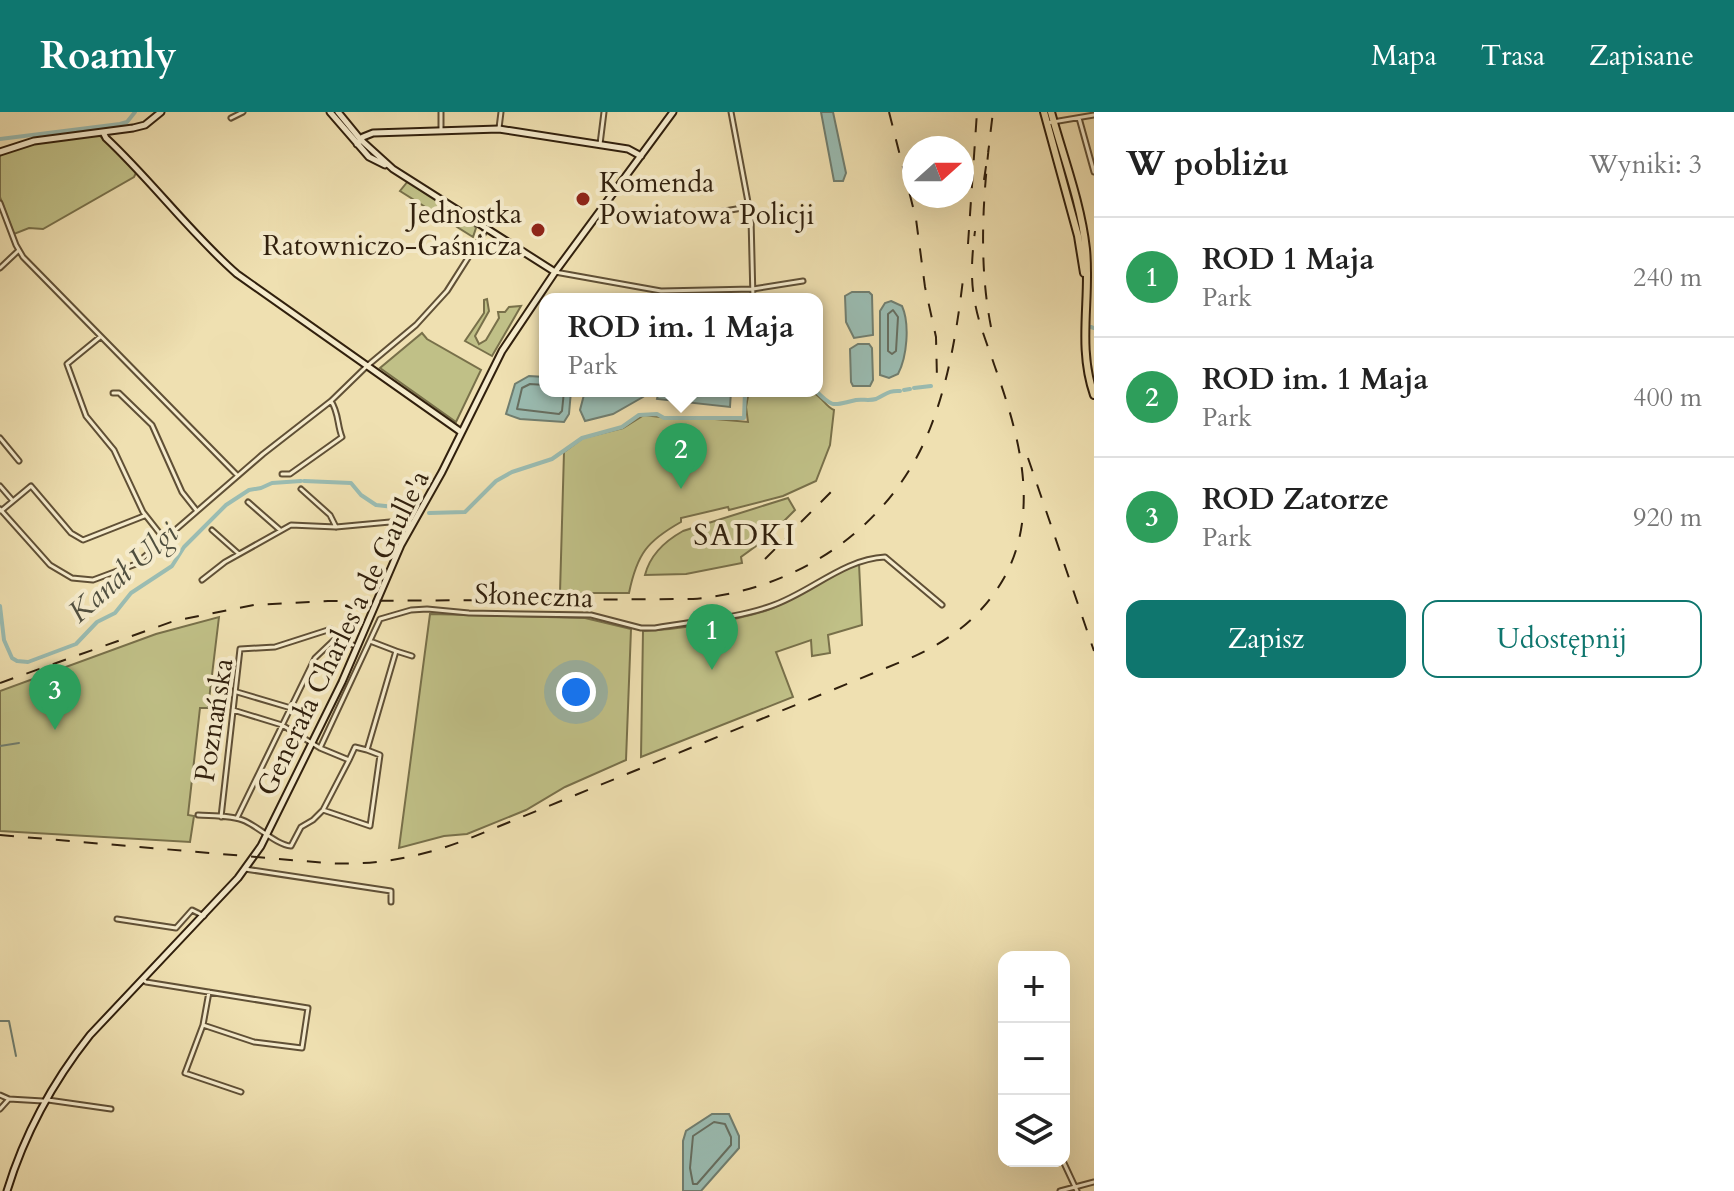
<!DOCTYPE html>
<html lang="pl">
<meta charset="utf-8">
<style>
body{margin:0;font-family:Cardo,serif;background:#f2f2f2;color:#222}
.controls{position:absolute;right:24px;bottom:24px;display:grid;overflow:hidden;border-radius:16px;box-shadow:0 8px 32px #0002}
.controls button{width:72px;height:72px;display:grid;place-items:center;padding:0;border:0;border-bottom:2px solid #e0e0e0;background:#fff;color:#222;font:40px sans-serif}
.compass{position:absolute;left:902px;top:24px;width:72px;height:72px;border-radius:50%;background:#fff;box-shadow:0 8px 32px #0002;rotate:69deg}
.you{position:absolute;left:576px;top:580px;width:28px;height:28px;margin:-20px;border:6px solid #fff;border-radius:50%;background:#1a73e8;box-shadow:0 0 0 12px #1a73e833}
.badge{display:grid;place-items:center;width:52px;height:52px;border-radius:50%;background:#0f766e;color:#fff;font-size:26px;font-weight:700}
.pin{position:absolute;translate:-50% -66px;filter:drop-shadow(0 2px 4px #0008)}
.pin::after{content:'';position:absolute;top:42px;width:28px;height:24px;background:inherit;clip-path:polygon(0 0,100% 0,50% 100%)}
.popup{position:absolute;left:539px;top:181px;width:284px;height:104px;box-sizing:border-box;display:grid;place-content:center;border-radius:16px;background:#fff;filter:drop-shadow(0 2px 6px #0005);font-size:26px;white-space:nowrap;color:#767676}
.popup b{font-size:30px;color:#222}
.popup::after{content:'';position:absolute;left:50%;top:100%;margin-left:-16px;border:16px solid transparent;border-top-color:#fff}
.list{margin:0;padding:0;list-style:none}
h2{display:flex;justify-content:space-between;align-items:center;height:104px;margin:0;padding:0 32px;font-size:34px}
h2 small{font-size:26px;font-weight:400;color:#767676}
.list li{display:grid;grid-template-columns:52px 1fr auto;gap:24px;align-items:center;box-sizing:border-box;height:120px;padding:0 32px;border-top:2px solid #e0e0e0}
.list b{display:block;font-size:30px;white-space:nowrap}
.list p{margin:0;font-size:26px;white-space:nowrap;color:#767676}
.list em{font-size:26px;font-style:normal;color:#767676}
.actions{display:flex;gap:16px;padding:24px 32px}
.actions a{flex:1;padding:18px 0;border:2px solid #0f766e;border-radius:16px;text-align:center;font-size:28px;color:#0f766e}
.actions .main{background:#0f766e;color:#fff}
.icon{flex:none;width:44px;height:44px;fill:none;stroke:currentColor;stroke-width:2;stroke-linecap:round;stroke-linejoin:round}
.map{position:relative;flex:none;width:1094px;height:1079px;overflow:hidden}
header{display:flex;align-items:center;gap:48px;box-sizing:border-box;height:112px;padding:0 40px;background:#0f766e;color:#fff}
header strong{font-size:38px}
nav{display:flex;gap:44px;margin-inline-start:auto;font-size:28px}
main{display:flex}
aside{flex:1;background:#fff}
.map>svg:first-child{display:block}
.green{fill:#c0c087;stroke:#78704a;stroke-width:2}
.water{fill:#9abcb2;stroke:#707e70;stroke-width:2}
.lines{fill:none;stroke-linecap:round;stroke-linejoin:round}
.shore{stroke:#666e60;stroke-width:2}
.stream{stroke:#707e70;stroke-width:2}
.canal{stroke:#9abcb2;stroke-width:4}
.street-casing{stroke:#605036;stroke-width:7}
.secondary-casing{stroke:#31200d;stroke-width:9}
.primary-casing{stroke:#31200d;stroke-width:10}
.street{stroke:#f5ebcc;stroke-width:3}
.secondary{stroke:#f5ebcc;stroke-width:5}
.primary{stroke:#efe0b1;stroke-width:6}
.rail{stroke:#31200d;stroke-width:2;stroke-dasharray:14 14;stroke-linecap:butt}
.poi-dot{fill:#8f2418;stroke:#f5ebcc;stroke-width:3}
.labels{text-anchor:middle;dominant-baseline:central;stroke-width:8;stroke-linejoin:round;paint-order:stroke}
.poi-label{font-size:28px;fill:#31200d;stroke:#f5ebcc;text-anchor:start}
.street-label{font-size:28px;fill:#31200d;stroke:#f5ebcc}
.neighbourhood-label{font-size:30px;letter-spacing:2px;fill:#31200d;stroke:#f5ebcc}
.water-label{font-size:30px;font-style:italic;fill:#504f3f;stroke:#f5ebcc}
</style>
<header>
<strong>Roamly</strong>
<nav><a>Mapa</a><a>Trasa</a><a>Zapisane</a></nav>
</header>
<main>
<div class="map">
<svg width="1094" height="1079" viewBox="0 0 1094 1079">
<rect width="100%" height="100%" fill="#efe0b1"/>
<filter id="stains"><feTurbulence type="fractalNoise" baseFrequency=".0025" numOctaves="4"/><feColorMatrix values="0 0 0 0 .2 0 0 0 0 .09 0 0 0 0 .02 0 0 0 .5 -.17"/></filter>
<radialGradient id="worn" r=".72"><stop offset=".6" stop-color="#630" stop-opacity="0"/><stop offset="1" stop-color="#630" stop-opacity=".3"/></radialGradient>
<path class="green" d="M99 23 137 59 134 65 43 117 29 116 14 122 0 85V42L28 32Z
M408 69 471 109 476 116 473 125 400 79Z
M487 187 489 199 475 224 479 232 486 228 499 206 498 200H505L509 195 521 194 492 244 465 229 484 201V188Z
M422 221 427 227 481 258 456 310 380 256Z
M749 279C765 279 800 275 814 281 822 285 826 295 834 298L830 333 816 369 783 384 729 398 728 395 681 406V410C647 429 637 442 629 481H560L564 340 583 326 623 316 644 303 668 306 692 305 748 310 746 295Z
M788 386 795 398 767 426 741 445 742 451 686 462 645 463C650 443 665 429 683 419Z
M856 451 859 452 862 513 828 523 830 541 812 544 811 528 776 540 793 585 641 645 643 519C675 518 743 508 773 496 802 483 828 466 856 451Z
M430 502 585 506 631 517 626 648 565 675 526 698 467 722 444 724 399 736Z
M219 505 208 596H200L188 703 194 704 190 730 0 719V579L156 522Z"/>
<path class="water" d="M821 0H833L846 61 843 69H834Z
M852 180H869L872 183 873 223 854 226 846 210 845 184Z
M891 189 902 194C910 212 907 245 898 262L889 266 880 263V199L885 191Z
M858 232H869L872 236 873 268 870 274H853L851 270 850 237Z
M529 264 545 265V279H571L569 302 564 310 520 307 506 302 515 272Z
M585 279H639L643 285 613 302 585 309 580 298Z
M659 279H731L730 295 657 287Z
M712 1002H729L739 1024V1036L701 1079H683V1029L686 1019Z"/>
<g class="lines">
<path class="shore" d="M893 198 898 205 896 239 892 242 888 239V202Z
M545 273 530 272 522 276 517 297 559 302 562 299 564 279
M714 1010 725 1012 731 1025V1033L697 1072H693L690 1056 693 1024Z"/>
<path class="stream" d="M0 634 19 631
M0 909H9L16 944"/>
<path class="canal" d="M0 27 120 12 127 10 135 0
M1091 215 1094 216
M914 276 931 274
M904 278 910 277
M816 279C834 297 833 293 856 288 862 287 870 289 876 287 885 283 889 278 900 279
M304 369 351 371 361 383 376 393 412 397
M429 401 465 400 496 369 512 360 552 347 582 326 622 315 639 303 657 302 664 306H744L745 279
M0 494 4 528 12 546 17 549 28 550 76 532 97 510 115 501 131 481 172 454 184 435 226 393 249 378 261 376 272 371 301 369"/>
<defs>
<path id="street" d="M731 0 751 106 753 187
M231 6 243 0
M1079 6 1094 60
M1047 11 1094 3
M499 16 501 0
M441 19V0
M600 32 604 0
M0 91 16 133 23 145 237 363
M713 101 748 95
M0 156 18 139
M555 160 661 179 753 177 803 169
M100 225 67 252 86 304 114 338 143 400 165 428
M113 281H119L152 313 182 380 197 399
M0 326 19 349
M282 362H290L342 325C337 313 339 301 331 289
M0 374 13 389 31 374 71 421 83 428 144 404
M301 377 330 403 336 415
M248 390 280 418
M0 397 50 453 72 466 93 468 136 452 263 342 331 289 367 254 416 213 447 179 487 116
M1 399 13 389
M212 418 239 442
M202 468 225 450 291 413 336 415 390 410 408 417
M396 539 412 544
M237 580 291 596
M233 598 282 613 320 636 349 648 355 635 367 638 396 539 370 529
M320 636 380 507 411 498 427 497 469 501 591 503 641 516H655C693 509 734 507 771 494 810 481 843 447 885 445L942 493
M323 698 370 714 380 643 367 638
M198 703C213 704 232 703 245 709 260 716 277 733 291 734L301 715 313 708 323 698 349 648
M221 705 240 537 275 535 331 517 336 526 353 533
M237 706 315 546 336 526
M245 757 391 779V790
M117 807 176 816 192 798 204 804
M143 868 146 870 308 896 302 936 254 930 203 913
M209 880 203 913 185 961 241 980
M0 983 9 987
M48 988 111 997
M0 997 9 987 43 989
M1063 1049 1077 1079
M1060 1079 1094 1070"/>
<path id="secondary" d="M330 0 369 45 385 53
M338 0 361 28 393 57 555 160
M103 20 106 26C152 69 190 121 237 162L461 320
M357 32 363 25 373 21 499 17 628 37 641 44
M0 40 34 29 133 16 145 13 161 0
M7 1079C25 1020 52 971 90 923L238 766 261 734 342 570 401 433 442 360 502 239 555 160 673 0"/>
<path id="primary" d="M1044 0 1078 124 1084 161
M1051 0C1063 44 1081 91 1086 137 1091 186 1077 234 1094 283"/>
</defs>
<use href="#street" class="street-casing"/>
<use href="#secondary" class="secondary-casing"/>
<use href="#primary" class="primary-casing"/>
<use href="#street" class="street"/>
<use href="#secondary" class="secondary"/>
<use href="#primary" class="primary"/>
<path class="rail" d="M889 0 916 107 925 175 936 225 937 267
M984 68 989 34
M968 132 977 0
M991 215C977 144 984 71 993 0
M1028 346 1094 539
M801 410 834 377
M765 447 793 419
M0 571 174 509 254 493 328 489 693 487C799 478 893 414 931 314 950 265 958 211 964 159
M0 723 326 751C376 754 422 745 468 727L908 547C948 530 982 505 1004 466 1041 399 1019 323 995 255 988 234 979 213 975 191 970 167 972 143 975 119"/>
</g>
<g class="poi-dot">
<circle cx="583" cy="87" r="8"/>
<circle cx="538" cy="118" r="8"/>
</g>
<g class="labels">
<g class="poi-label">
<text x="599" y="71">Komenda<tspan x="599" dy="32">Powiatowa Policji</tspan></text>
<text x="522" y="102" text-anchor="end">Jednostka<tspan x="522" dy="32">Ratowniczo-Gaśnicza</tspan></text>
</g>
<g class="street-label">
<text transform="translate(534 484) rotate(2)">Słoneczna</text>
<text transform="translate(343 521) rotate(-64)">Generała Charles'a de Gaulle'a</text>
<text transform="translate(214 608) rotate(-81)">Poznańska</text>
</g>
<g class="neighbourhood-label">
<text x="745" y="423">SADKI</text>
</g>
<g class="water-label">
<text transform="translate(123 461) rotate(-41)">Kanał Ulgi</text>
</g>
</g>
<rect width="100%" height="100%" filter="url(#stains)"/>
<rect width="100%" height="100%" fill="url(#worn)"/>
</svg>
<div class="controls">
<button>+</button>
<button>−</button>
<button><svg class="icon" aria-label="layers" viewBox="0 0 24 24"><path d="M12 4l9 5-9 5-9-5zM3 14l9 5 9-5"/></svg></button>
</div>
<svg class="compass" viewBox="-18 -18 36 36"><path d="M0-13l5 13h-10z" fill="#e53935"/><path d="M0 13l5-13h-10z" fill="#767676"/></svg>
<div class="you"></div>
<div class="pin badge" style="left:712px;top:558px;background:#2e9e5b">1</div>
<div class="pin badge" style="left:681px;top:377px;background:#2e9e5b">2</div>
<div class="popup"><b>ROD im. 1 Maja</b>Park</div>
<div class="pin badge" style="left:55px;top:618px;background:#2e9e5b">3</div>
</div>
<aside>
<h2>W pobliżu<small>Wyniki: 3</small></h2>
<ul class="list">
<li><span class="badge" style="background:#2e9e5b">1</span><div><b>ROD 1 Maja</b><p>Park</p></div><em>240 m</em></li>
<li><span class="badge" style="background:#2e9e5b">2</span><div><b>ROD im. 1 Maja</b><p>Park</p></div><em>400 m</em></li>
<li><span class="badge" style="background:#2e9e5b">3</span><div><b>ROD Zatorze</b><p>Park</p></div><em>920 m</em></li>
</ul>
<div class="actions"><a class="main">Zapisz</a><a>Udostępnij</a></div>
</aside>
</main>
